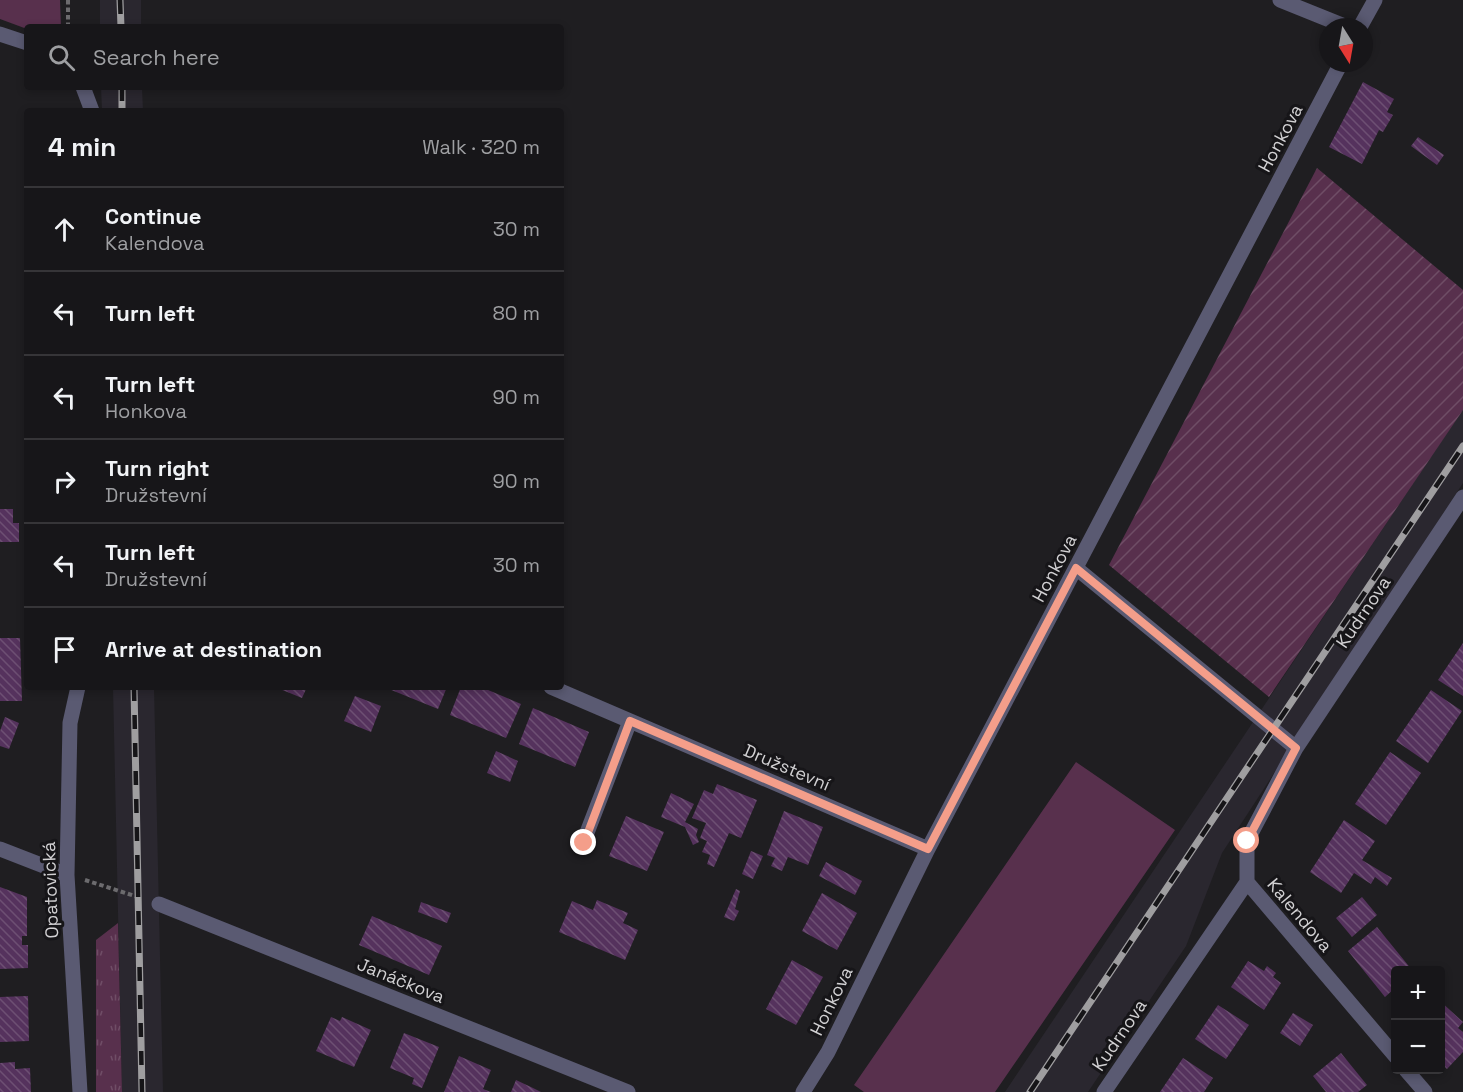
<!DOCTYPE html>
<meta charset="utf-8">
<style>
body{margin:0;font-family:"Space Grotesk",sans-serif;background:#242326;color:#f1f3f6}
.controls{position:absolute;right:18px;bottom:18px;display:grid;overflow:hidden;border-radius:6px;box-shadow:0 3px 9px #0003}
.controls button{width:54px;height:54px;display:grid;place-items:center;padding:0;border:0;border-bottom:2px solid #363538;background:#171619;color:#f1f3f6;font:30px sans-serif}
.compass{position:absolute;left:1319px;top:18px;width:54px;height:54px;border-radius:50%;background:#171619;box-shadow:0 3px 9px #0003;rotate:169deg}
.stop{position:absolute;width:18px;height:18px;margin:-14px;border:4px solid #f49e8a;border-radius:50%;background:#fff}
.stop.end{background:#f49e8a;border-color:#fff;box-shadow:0 2px 6px #0008}
.list{margin:0;padding:0;list-style:none}
h2{display:flex;justify-content:space-between;align-items:center;height:78px;margin:0;padding:0 24px;font-size:26px}
h2 small{font-size:20px;font-weight:400;color:#9e9fa2}
.list li{display:grid;grid-template-columns:39px 1fr auto;gap:18px;align-items:center;box-sizing:border-box;height:84px;padding:0 24px;border-top:2px solid #363538}
.list b{display:block;font-size:22px;white-space:nowrap}
.list p{margin:0;font-size:20px;white-space:nowrap;color:#9e9fa2}
.list em{font-size:20px;font-style:normal;color:#9e9fa2}
.icon{flex:none;width:33px;height:33px;fill:none;stroke:currentColor;stroke-width:2;stroke-linecap:round;stroke-linejoin:round}
.map{position:relative;flex:none;width:1463px;height:1092px;overflow:hidden}
.search{position:absolute;background:#171619;box-shadow:0 3px 9px #0003;left:24px;top:24px;width:540px;height:66px;display:flex;align-items:center;gap:15px;box-sizing:border-box;padding:0 21px;border-radius:6px;color:#9e9fa2;font-size:22px}
.panel{position:absolute;background:#171619;box-shadow:0 3px 9px #0003;left:24px;top:108px;width:540px;height:582px;border-radius:6px}
.map>svg:first-child{display:block}
.built{fill:#2a272f}
.grass{fill:url(#grass-tufts)}
.park{fill:#58304d}
.garden{fill:url(#garden-furrows)}
.building{fill:url(#building-back-hatch)}
.lines{fill:none;stroke-linecap:round;stroke-linejoin:round}
.path{stroke:#6c6b6e;stroke-width:4;stroke-dasharray:4.5 3;stroke-linecap:butt}
.minor{stroke:#5a5a72;stroke-width:15}
.rail-casing{stroke:#9f9ea0;stroke-width:7}
.rail{stroke:#161518;stroke-width:4.5;stroke-dasharray:14;stroke-linecap:butt}
.route{stroke:#f49e8a;stroke-width:8}
.labels{text-anchor:middle;dominant-baseline:central;stroke-width:6;stroke-linejoin:round;paint-order:stroke}
.street-label{font-size:18px;fill:#d2d1d3;stroke:#161518}
</style>
<div class="map">
<svg width="1463" height="1092" viewBox="0 0 1463 1092">
<defs>
<pattern id="grass-tufts" width="24" height="20" patternUnits="userSpaceOnUse" patternTransform="scale(1.5)"><rect width="24" height="20" fill="#58304d"/><path d="M3 7l-1-3M5 7V3M7 7l1-3M15 17l-1-3M17 17v-4M19 17l1-3" fill="none" stroke="#6f4d66"/></pattern>
<pattern id="garden-furrows" width="10" height="10" patternUnits="userSpaceOnUse" patternTransform="scale(1.5)"><rect width="10" height="10" fill="#58304d"/><path d="M-1 1l2-2M0 10L10 0M9 11l2-2" fill="none" stroke="#6f4d66"/></pattern>
<pattern id="building-back-hatch" width="6" height="6" patternUnits="userSpaceOnUse" patternTransform="scale(1.5)"><rect width="6" height="6" fill="#55325d"/><path d="M-1 5l2 2M0 0l6 6M5-1l2 2" fill="none" stroke="#6d4f73"/></pattern>
</defs>
<rect width="100%" height="100%" fill="#1f1e21"/>
<path class="built" d="M100 0H141V27H100Z
M101 87H142L143 111H102Z
M1463 409V483L1222 853 1186 946 1088 1092H1005Z
M113 687H154L163 1092H122Z"/>
<path class="grass" d="M118 923 122 1092H96V940Z"/>
<path class="park" d="M0 0H60L61 27H27V29L0 19Z
M1076 762 1175 830 995 1092H864L854 1085Z"/>
<path class="garden" d="M1317 168 1463 290V410L1269 697 1109 565Z"/>
<path class="building" d="M1363 82 1394 99 1387 112 1393 115 1383 132 1379 130 1362 164 1329 147Z
M1418 137 1444 155 1437 165 1411 146Z
M0 509H13V523H19V542H0Z
M0 638H20L22 701H0Z
M1463 643V696L1438 680Z
M275 687H307L302 698Z
M384 687H447L438 709Z
M461 687H481L521 704 506 738 450 715Z
M1431 690 1462 711 1428 763 1396 741Z
M355 696 381 706 371 732 344 721Z
M533 708 589 732 575 767 519 744Z
M5 717 19 723 9 749 0 746V731Z
M496 751 518 761 510 782 487 773Z
M1390 752 1421 773 1386 825 1355 804Z
M717 784 757 800 741 838 729 833 714 867 707 864 710 855 702 852 707 841 700 838 706 823 692 818 704 790 713 794Z
M671 793 694 804 685 822 698 829 696 835 699 842 693 845 685 827 661 817Z
M784 811 823 827 808 865 788 857 782 871 771 866 775 858 767 855Z
M626 816 664 832 647 871 609 856Z
M1344 820 1375 841 1362 860 1392 878 1387 886 1375 877 1371 884 1354 873 1341 893 1310 872Z
M751 851 763 856 753 879 742 874Z
M826 862 862 881 855 895 819 876Z
M0 887 27 897V936H22V945H28V968L0 969Z
M736 889 740 891 735 909 739 911 734 921 724 917Z
M822 893 857 913 837 950 802 931Z
M1362 897 1377 915 1352 937 1336 918Z
M597 900 628 913 623 923 638 930 625 960 559 932 572 901 593 910Z
M421 902 451 913 447 923 418 912Z
M372 916 442 946 429 975 359 945Z
M1377 927 1412 970H1395V988L1385 997 1348 951Z
M792 960 823 977 796 1025 766 1009Z
M1248 961 1264 971 1267 966 1276 973 1273 977 1281 983 1264 1010 1231 987Z
M28 996 29 1041 0 1042V997Z
M1440 1001 1463 1022 1458 1028 1463 1032V1052L1447 1069 1440 1062Z
M1218 1005 1249 1025 1226 1059 1195 1039Z
M1293 1013 1313 1025 1300 1046 1280 1033Z
M331 1017 340 1021 342 1017 371 1030 354 1067 316 1051Z
M404 1033 439 1047 422 1088 412 1084 414 1078 390 1068Z
M1341 1053 1367 1085 1358 1092H1326L1313 1076Z
M459 1056 491 1070 483 1089 491 1092H444Z
M1183 1058 1213 1078 1204 1092H1160Z
M15 1062V1069L30 1068 31 1092H0V1063Z
M516 1080 533 1088 541 1092H511Z"/>
<g class="lines">
<path class="path" d="M68 0V27
M85 880 141 898"/>
<path class="minor" d="M1280 0 1347 27
M1360 27 1375 0
M0 34 27 43
M83 87 92 111
M1076 568 1296 748
M78 687 70 723 67 875 80 1092
M551 687 928 849
M583 843 630 721
M0 849 67 875
M159 904 628 1092
M1396 1057 1247 882V841L1296 748 1463 497
M1406 1070 1425 1092
M803 1092 828 1052 928 849 1341 63
M1104 1092 1247 882"/>
<defs>
<path id="rail" d="M120 0 121 27
M122 87V111
M134 687 142 1092
M1030 1092 1463 446"/>
</defs>
<use href="#rail" class="rail-casing"/>
<use href="#rail" class="rail"/>
</g>
<g class="lines">
<path class="route" d="M584 843 630 721 928 849 1076 568 1296 748 1247 841"/>
</g>
<g class="labels">
<g class="street-label">
<text transform="translate(1280 138) rotate(-62)">Honkova</text>
<text transform="translate(1054 568) rotate(-62)">Honkova</text>
<text transform="translate(1363 612) rotate(-56)">Kudrnova</text>
<text transform="translate(787 767) rotate(23)">Družstevní</text>
<text transform="translate(50 890) rotate(-92)">Opatovická</text>
<text transform="translate(1300 915) rotate(50)">Kalendova</text>
<text transform="translate(401 980) rotate(22)">Janáčkova</text>
<text transform="translate(831 1001) rotate(-64)">Honkova</text>
<text transform="translate(1119 1035) rotate(-56)">Kudrnova</text>
</g>
</g>
</svg>
<div class="controls">
<button>+</button>
<button>−</button>
</div>
<svg class="compass" viewBox="-18 -18 36 36"><path d="M0-13l5 13h-10z" fill="#e53935"/><path d="M0 13l5-13h-10z" fill="#9e9fa2"/></svg>
<div class="stop" style="left:1247px;top:841px"></div>
<div class="stop end" style="left:584px;top:843px"></div>
<div class="search"><svg class="icon" aria-label="search" viewBox="0 0 24 24"><circle cx="10" cy="10" r="6"/><path d="M15 15l6 6"/></svg>Search here</div>
<section class="panel">
<h2>4 min<small>Walk · 320 m</small></h2>
<ul class="list">
<li><svg class="icon" aria-label="ahead" viewBox="0 0 24 24"><path d="M12 20V5M6 11l6-6 6 6"/></svg><div><b>Continue</b><p>Kalendova</p></div><em>30 m</em></li>
<li><svg class="icon" aria-label="left" viewBox="0 0 24 24"><path d="M17 20v-9H6M10 6l-5 5 5 5"/></svg><div><b>Turn left</b></div><em>80 m</em></li>
<li><svg class="icon" aria-label="left" viewBox="0 0 24 24"><path d="M17 20v-9H6M10 6l-5 5 5 5"/></svg><div><b>Turn left</b><p>Honkova</p></div><em>90 m</em></li>
<li><svg class="icon" aria-label="right" viewBox="0 0 24 24"><path d="M7 20v-9h11M14 6l5 5-5 5"/></svg><div><b>Turn right</b><p>Družstevní</p></div><em>90 m</em></li>
<li><svg class="icon" aria-label="left" viewBox="0 0 24 24"><path d="M17 20v-9H6M10 6l-5 5 5 5"/></svg><div><b>Turn left</b><p>Družstevní</p></div><em>30 m</em></li>
<li><svg class="icon" aria-label="arrive" viewBox="0 0 24 24"><path d="M6 21V4h12l-3 4 3 4H6"/></svg><div><b>Arrive at destination</b></div></li>
</ul>
</section>
</div>
